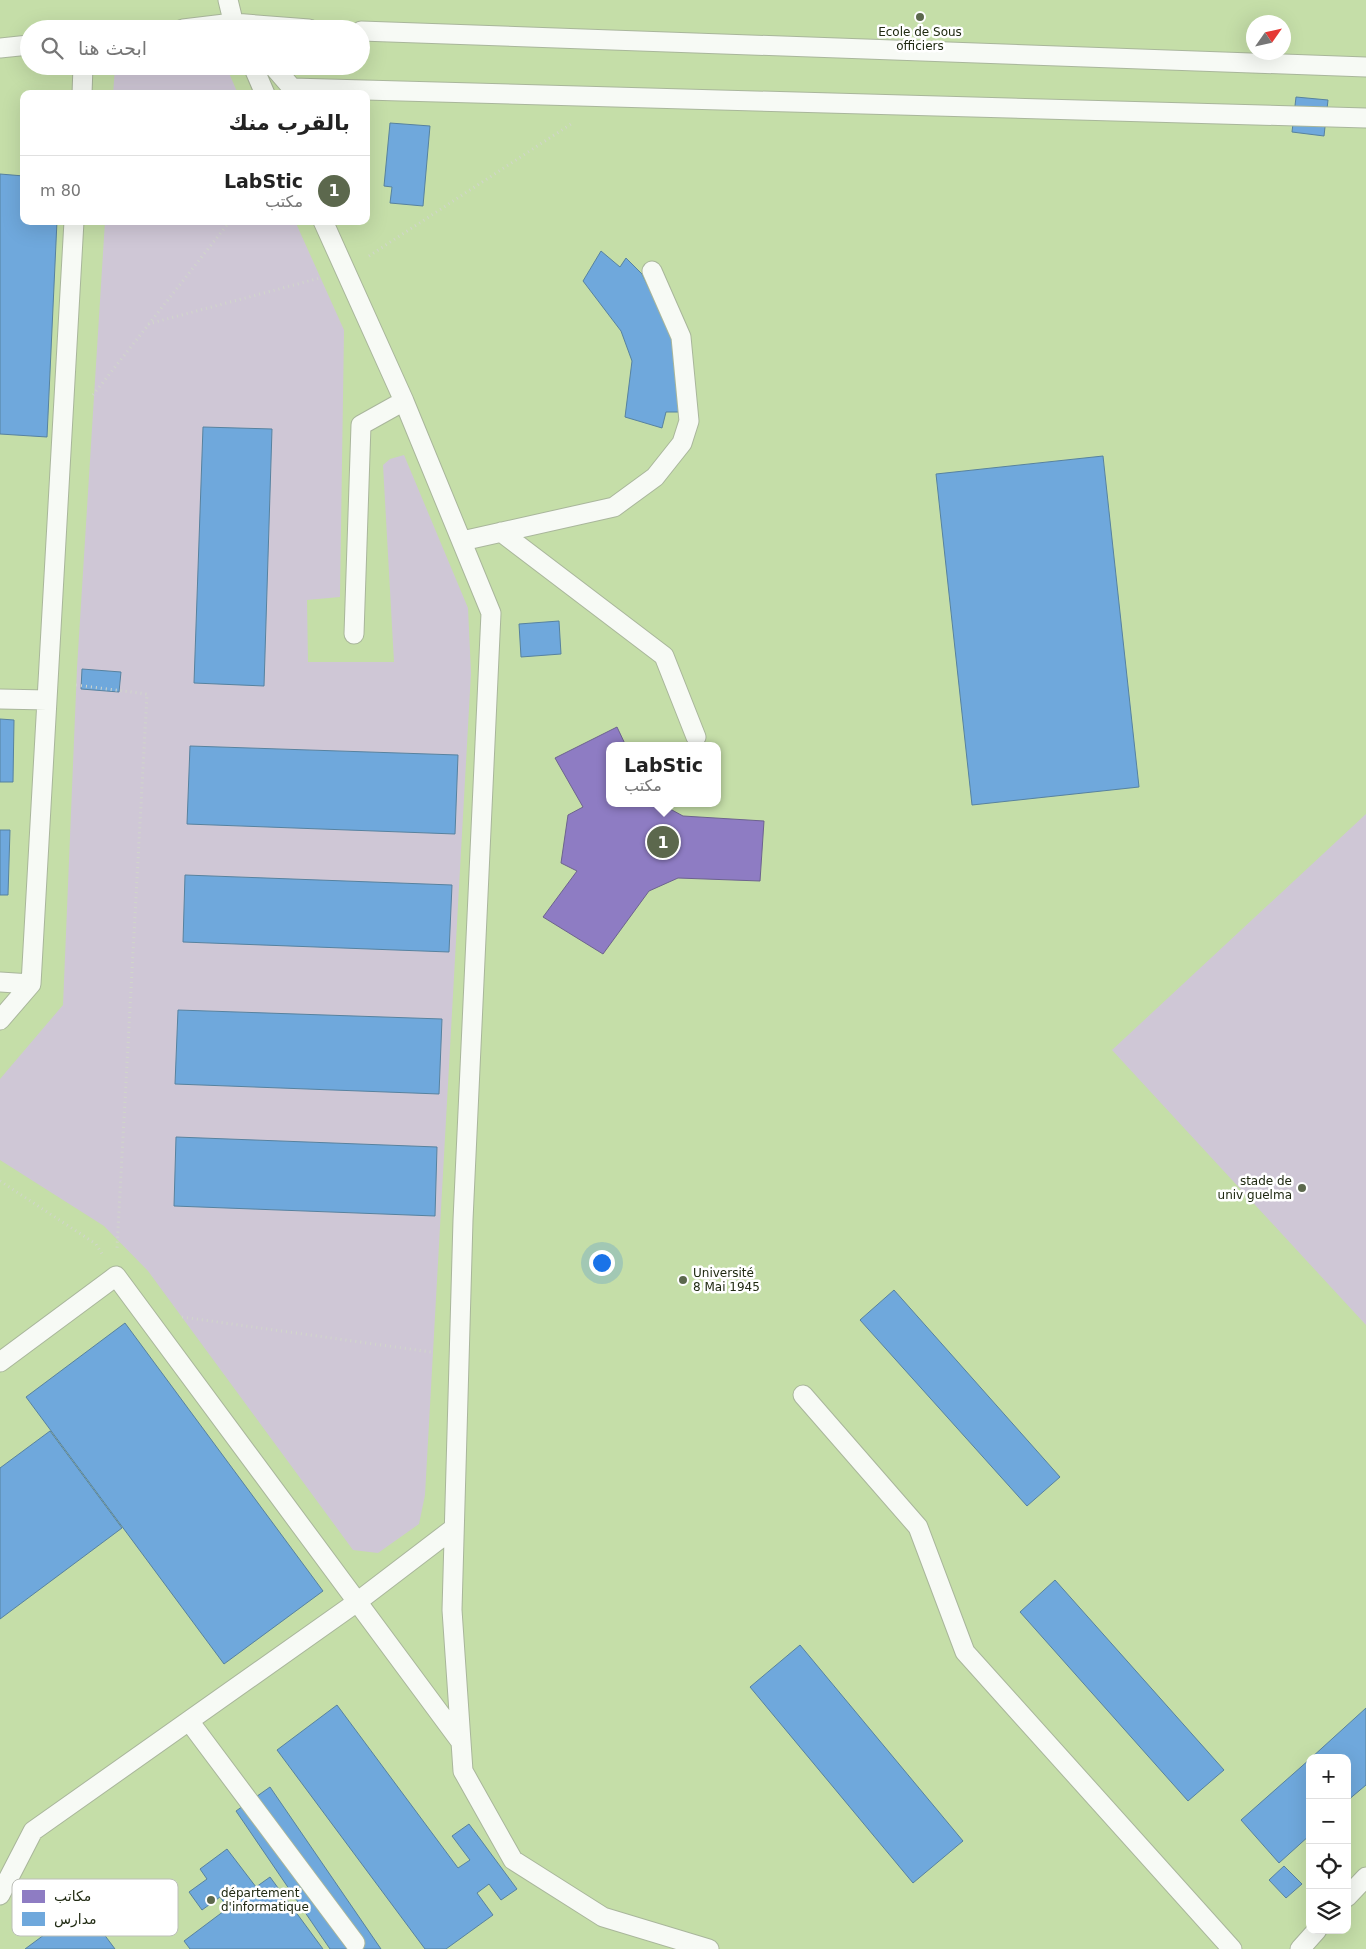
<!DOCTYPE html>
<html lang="ar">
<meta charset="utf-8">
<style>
body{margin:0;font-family:"DejaVu Sans",Vazirmatn,sans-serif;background:#f2f2f2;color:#222;direction:rtl}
.controls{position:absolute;right:15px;bottom:15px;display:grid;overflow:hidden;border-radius:10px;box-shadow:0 5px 20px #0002}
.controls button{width:45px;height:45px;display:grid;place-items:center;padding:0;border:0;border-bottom:1px solid #e0e0e0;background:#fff;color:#222;font:25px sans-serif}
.compass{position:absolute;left:1246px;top:15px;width:45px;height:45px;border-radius:50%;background:#fff;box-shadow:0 5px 20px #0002;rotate:56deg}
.you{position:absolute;left:601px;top:1262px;width:18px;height:18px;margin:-12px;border:4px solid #fff;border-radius:50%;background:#1a73e8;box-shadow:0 0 0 8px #1a73e833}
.badge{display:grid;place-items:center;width:32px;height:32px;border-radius:50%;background:#5c684d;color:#fff;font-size:16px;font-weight:700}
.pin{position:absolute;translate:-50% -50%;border:2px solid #fff;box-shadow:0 1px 5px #0006}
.popup{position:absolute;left:606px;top:742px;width:115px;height:65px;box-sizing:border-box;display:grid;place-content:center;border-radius:10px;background:#fff;filter:drop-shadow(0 1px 4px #0005);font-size:16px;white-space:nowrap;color:#767676}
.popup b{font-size:19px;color:#222}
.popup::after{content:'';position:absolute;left:50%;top:100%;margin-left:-10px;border:10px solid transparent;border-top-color:#fff}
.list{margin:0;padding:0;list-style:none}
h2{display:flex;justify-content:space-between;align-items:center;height:65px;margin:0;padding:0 20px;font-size:21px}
h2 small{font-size:16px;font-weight:400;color:#767676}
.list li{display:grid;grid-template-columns:32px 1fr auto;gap:15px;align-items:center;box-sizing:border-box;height:70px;padding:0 20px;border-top:1px solid #e0e0e0}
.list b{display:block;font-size:19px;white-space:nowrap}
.list p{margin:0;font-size:16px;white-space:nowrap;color:#767676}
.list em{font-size:16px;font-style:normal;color:#767676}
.icon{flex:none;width:28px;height:28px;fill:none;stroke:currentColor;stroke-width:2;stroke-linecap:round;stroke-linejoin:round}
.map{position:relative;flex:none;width:1366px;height:1949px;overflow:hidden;direction:ltr}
.search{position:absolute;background:#fff;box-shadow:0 5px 20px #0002;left:20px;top:20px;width:350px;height:55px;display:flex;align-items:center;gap:12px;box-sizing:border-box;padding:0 18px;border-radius:28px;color:#767676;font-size:19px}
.panel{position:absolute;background:#fff;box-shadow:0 5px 20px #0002;left:20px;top:90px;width:350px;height:135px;border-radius:10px;direction:rtl}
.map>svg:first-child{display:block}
.built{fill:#c5dea8;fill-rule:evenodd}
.green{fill:#cfc7d6}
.offices{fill:#8e7cc3;stroke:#6d638e}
.schools{fill:#6fa8dc;stroke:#57829f}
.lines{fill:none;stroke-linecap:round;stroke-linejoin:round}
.lane-casing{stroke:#a9b69b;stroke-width:21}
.path{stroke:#d1d6cb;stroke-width:3;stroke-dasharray:1 4;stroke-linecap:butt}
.lane{stroke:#f7faf5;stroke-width:19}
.poi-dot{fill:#5c684d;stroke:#fff;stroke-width:2}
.labels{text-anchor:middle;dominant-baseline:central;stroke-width:5;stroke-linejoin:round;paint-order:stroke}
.poi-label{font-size:12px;fill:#202a12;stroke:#fff;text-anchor:start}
.key{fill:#fff;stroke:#bcbfb8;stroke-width:1}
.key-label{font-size:14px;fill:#202a12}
</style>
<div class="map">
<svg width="1366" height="1949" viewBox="0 0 1366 1949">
<rect width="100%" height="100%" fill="#ccdcba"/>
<path class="built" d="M0 0H1366V1949H0ZM1254 22H1284V52H1254ZM29 29H361V66H29ZM24 94H366V221H24ZM609 746H717V803H609ZM1310 1758H1347V1930H1310Z"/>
<path class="green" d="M142 66H226L238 94H113L115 68Z
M105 221H295L344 330 340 597 307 600 308 662H394L383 465 390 459 404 455 468 608 471 673 425 1495 419 1524 378 1553 353 1550 148 1271 104 1226 0 1160V1079L63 1005 77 668Z
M1366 814V1325L1112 1050Z"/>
<path class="offices" d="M617 727 626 746H609V803H659L683 816 764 821 760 881 678 878 649 891 603 954 543 917 577 871 561 863 568 815 583 807 555 758Z"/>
<path class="schools" d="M1296 97 1328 100 1324 136 1292 132Z
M390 123 430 126 423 206 390 203 392 187 384 186Z
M0 174 24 176V221H57L47 437 0 434Z
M601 251 620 267 626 258 642 274 672 335 681 412H666L662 428 625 417 632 361 621 331 583 281Z
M203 427 272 429 264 686 194 683Z
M1103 456 1139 787 972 805 936 474Z
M559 621 561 654 521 657 519 624Z
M82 669 121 672 119 692 81 689Z
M0 719 14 720 13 782H0Z
M190 746 458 755 455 834 187 824Z
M0 830H10L8 895H0Z
M185 875 452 885 449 952 183 942Z
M178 1010 442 1019 439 1094 175 1084Z
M176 1137 437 1147 435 1216 174 1206Z
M894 1290 1060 1477 1027 1506 860 1320Z
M125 1323 323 1591 224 1664 26 1397Z
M50 1431 122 1528 0 1619V1468Z
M1055 1580 1224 1770 1188 1801 1020 1612Z
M800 1645 963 1841 913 1883 750 1687Z
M337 1705 458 1868 470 1860 452 1836 469 1824 517 1889 501 1900 489 1884 477 1893 493 1915 446 1949H425L277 1750Z
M1366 1708V1785L1347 1801V1758H1311Z
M1310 1759V1835L1279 1863 1241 1820Z
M270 1787 381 1949H330L236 1811Z
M227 1849 256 1887 270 1877 323 1949H190L184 1941 228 1908 220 1897 202 1910 189 1892 207 1879 200 1869Z
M1284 1866 1302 1884 1286 1898 1269 1880Z
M83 1906 115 1949H25Z"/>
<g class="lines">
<defs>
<path id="lane" d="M228 0 235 29
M183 29 233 23 309 29
M361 31 1366 67
M0 48 29 45
M253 66 265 94
M273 66 292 88 1366 118
M82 94 83 66
M323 221 404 401 491 613 463 1220 452 1610 463 1771 513 1860 603 1917 709 1949
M501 532 664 656 696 737
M462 541 614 507 655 477 682 443 689 421 681 337 652 271
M354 634 361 425 404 401
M0 699 47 700
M0 982 31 984
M0 1020 31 984 74 221
M0 1362 116 1276 461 1742
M803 1395 918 1527 965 1652 1232 1949
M189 1721 355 1943
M0 1895 33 1831 357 1602 454 1528
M1347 1897 1366 1877
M1300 1949 1317 1930"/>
</defs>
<use href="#lane" class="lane-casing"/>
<path class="path" d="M369 256 571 124
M148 324 320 278
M93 395 230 221
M76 685 147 694 117 1248
M0 1181 96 1244 102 1254
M182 1317 431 1352"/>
<use href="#lane" class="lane"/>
</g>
<g class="poi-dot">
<circle cx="920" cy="17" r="5"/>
<circle cx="1302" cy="1188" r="5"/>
<circle cx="683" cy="1280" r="5"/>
<circle cx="211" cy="1900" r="5"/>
</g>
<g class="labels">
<g class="poi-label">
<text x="920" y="32" text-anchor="middle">Ecole de Sous<tspan x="920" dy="14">officiers</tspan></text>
<text x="1292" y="1181" text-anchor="end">stade de<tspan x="1292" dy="14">univ guelma</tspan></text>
<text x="693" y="1273">Université<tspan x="693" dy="14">8 Mai 1945</tspan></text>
<text x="221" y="1893">département<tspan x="221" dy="14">d'informatique</tspan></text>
</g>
</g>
<rect x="12" y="1879" width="166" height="57" rx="8" class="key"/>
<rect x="22" y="1890" width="23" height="13" fill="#8e7cc3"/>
<rect x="22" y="1912" width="23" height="14" fill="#6fa8dc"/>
<g class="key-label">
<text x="54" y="1901">مكاتب</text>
<text x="54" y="1924">مدارس</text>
</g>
</svg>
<div class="controls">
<button>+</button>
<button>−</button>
<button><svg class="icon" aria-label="locate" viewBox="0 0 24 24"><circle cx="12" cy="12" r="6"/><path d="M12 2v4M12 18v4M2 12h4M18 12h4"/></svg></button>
<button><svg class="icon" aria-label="layers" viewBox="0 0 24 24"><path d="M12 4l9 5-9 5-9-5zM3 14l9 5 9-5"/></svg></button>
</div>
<svg class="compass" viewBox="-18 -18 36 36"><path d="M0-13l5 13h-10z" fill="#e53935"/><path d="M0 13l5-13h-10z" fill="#767676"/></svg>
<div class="you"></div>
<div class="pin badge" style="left:663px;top:842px">1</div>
<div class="popup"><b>LabStic</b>مكتب</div>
<div class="search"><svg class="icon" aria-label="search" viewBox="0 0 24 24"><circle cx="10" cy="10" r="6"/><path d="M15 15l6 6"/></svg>ابحث هنا</div>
<section class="panel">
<h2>بالقرب منك<small></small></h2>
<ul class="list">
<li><span class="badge">1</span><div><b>LabStic</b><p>مكتب</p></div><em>80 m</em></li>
</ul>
</section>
</div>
